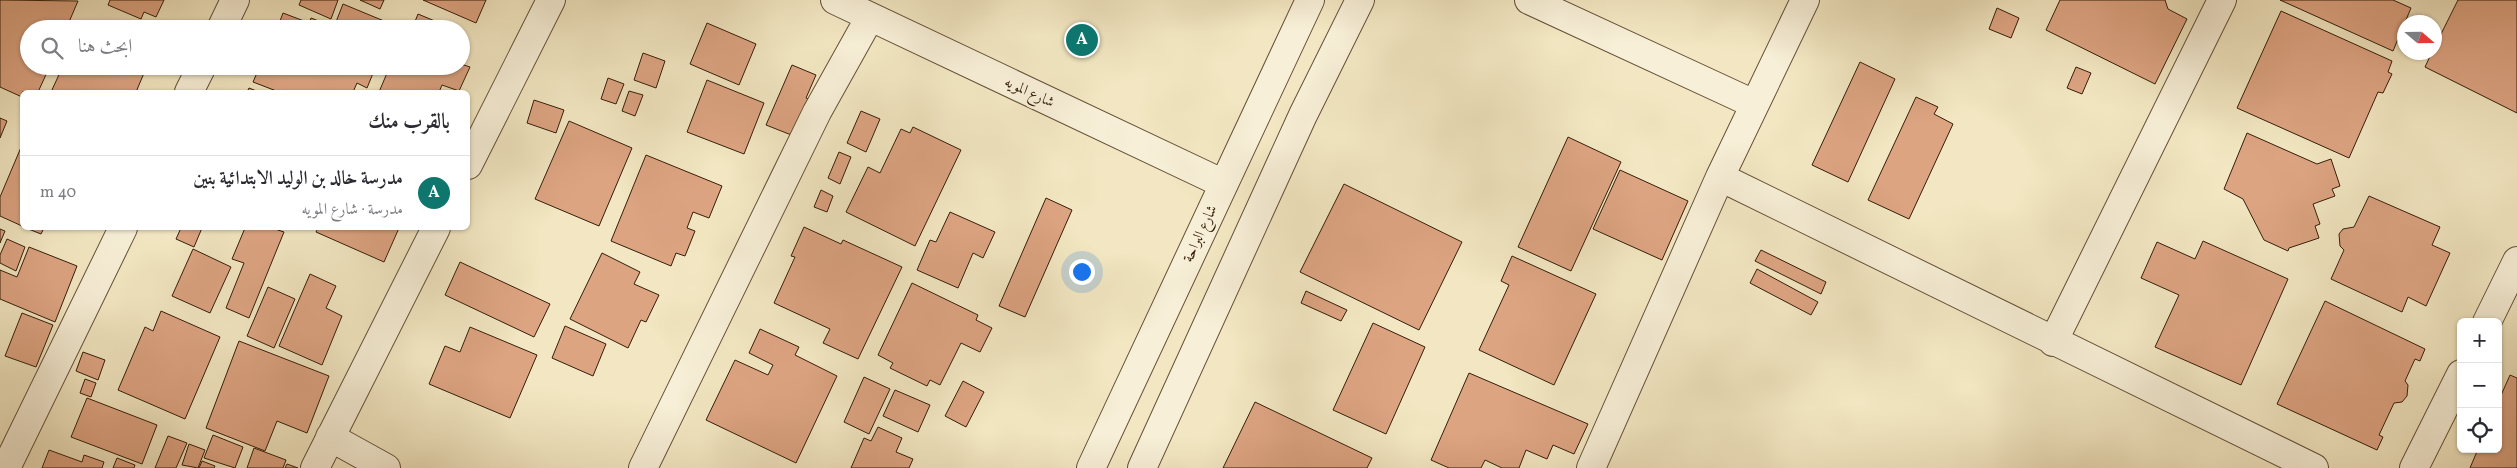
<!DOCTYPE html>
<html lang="ar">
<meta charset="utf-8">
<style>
body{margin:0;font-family:Vollkorn,Amiri,serif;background:#f7f7f7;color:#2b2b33;direction:rtl}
.controls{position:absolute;right:15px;bottom:15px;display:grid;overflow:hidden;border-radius:8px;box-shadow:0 1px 4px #0004}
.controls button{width:45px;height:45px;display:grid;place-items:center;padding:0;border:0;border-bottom:1px solid #e1e1e2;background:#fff;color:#2b2b33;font:25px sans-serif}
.compass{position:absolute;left:2397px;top:15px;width:45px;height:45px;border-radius:50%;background:#fff;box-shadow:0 1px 4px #0004;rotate:110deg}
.you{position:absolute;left:1081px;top:271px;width:18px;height:18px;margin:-12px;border:4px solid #fff;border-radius:50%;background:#1a73e8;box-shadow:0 0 0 8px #1a73e833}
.badge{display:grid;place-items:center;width:32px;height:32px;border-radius:50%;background:#0f766e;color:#fff;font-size:16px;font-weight:700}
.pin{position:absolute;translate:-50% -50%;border:2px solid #fff;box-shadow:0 1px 5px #0006}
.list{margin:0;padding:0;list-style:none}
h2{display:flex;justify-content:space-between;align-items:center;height:65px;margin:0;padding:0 20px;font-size:21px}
h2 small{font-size:16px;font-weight:400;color:#7c7c81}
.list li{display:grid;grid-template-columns:32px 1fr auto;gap:15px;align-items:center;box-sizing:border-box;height:75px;padding:0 20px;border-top:1px solid #e1e1e2}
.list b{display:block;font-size:19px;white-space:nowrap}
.list p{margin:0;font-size:16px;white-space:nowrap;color:#7c7c81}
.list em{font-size:16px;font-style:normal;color:#7c7c81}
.icon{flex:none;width:28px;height:28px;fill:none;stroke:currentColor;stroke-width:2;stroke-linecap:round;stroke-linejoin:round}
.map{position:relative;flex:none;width:2517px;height:468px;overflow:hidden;direction:ltr}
.search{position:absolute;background:#fff;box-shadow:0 1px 4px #0004;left:20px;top:20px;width:450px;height:55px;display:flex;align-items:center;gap:12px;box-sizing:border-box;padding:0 18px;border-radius:28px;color:#7c7c81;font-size:19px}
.panel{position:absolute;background:#fff;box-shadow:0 1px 4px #0004;left:20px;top:90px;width:450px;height:140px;border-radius:8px;direction:rtl}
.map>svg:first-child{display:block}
.building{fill:#dda482;stroke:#351d09}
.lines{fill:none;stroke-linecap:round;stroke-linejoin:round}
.minor-casing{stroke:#645037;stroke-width:30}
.minor{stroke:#f7efd7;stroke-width:28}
.labels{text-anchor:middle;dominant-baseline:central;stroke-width:5;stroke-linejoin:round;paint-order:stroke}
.street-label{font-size:15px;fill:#351d09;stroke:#f7efd7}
</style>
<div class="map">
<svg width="2517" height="468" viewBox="0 0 2517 468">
<rect width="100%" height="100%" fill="#f2e7c2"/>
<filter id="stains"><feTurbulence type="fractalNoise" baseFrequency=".004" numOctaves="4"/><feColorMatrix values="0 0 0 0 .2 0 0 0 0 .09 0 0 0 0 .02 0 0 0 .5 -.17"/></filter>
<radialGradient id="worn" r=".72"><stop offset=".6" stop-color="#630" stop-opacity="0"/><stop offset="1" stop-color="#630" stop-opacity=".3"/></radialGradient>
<path class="building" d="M0 0 78 1 66 29H29V66H50L38 92H22V97L0 87Z
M110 0H164L156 17 144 12 141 19 108 5Z
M301 0H338L331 19 299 5Z
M360 0H384L380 9Z
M423 0H486L476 23Z
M2060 0H2165L2168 9 2187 19 2155 84 2046 30Z
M2280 0H2393L2411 8 2393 51Z
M2458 0H2517V113L2425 67 2432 52H2434V48Z
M343 4 384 21 381 29H307L311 18 334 27Z
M1997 8 2019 18 2011 38 1989 29Z
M2281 11 2392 61 2388 72 2392 74 2383 93 2378 92 2349 158 2237 108Z
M283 13 304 21 301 29H277Z
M418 14 454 29H412Z
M81 23 95 29H79Z
M707 23 756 44 739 85 690 64Z
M643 53 665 61 656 88 634 80Z
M1860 62 1895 79 1848 182 1812 165Z
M461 64 470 67 459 91 442 85 439 92H379L390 66H461Z
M792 65 816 75 806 98 815 101 799 138 766 125Z
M63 66H147L136 92H51Z
M260 66H376L367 88 357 83 353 92H279L253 82Z
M2076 67 2091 73 2082 94 2067 88Z
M608 78 624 84 616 104 601 99Z
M707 80 764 103 744 154 687 132Z
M249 88 259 92H247Z
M629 91 643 95 635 116 622 111Z
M1916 97 1938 107 1934 114 1953 124 1909 219 1868 200Z
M534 100 564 110 556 133 527 123Z
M861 111 880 119 866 152 847 143Z
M0 118 7 121 0 138Z
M569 121 632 148 599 226 535 199Z
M913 127 961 150 915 246 846 212 868 167 880 173 901 129 910 133Z
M2247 133 2317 164 2331 159 2340 186 2332 189 2335 196 2313 204 2320 224 2315 226 2319 238 2289 248 2288 251 2264 240 2243 199 2224 189Z
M1568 137 1621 162 1571 271 1518 247Z
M22 145V226L0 216V197Z
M839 152 851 157 840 184 828 178Z
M646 155 722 186 709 218 693 212 687 228 695 231 685 256 676 253 671 266 611 241Z
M1620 170 1688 201 1662 260 1593 229Z
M1344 184 1462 242 1419 330 1300 272Z
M821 190 833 196 827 212 814 207Z
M2369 196 2440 227 2432 245 2450 253 2426 306 2408 297 2402 312 2331 279 2344 250 2340 246 2339 234 2343 229 2354 227Z
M1046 198 1072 210 1025 317 999 306Z
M950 212 995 232 983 258 973 253 958 288 917 270 930 240 936 242Z
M804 227 841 244 843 240 902 267 858 359 823 343 830 329 774 303 795 257 791 256Z
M26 228H44L41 234Z
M181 228H202L194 247 176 239Z
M245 228H272L284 232 249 318 226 308 244 263 232 259Z
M318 228H399L384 262 316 232Z
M0 229 5 231 0 243Z
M7 239 25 247 16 271 0 263V255Z
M2203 241 2288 279 2241 385 2155 347 2179 295 2141 278 2157 242 2195 259Z
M29 247 77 266 55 322 0 299V270L17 277Z
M193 249 231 267 210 313 172 296Z
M1761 250 1826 282 1821 294 1755 261Z
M602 253 640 272 634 284 659 295 646 322 641 320 628 348 570 319Z
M1512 256 1596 294 1554 385 1479 350 1509 285 1501 281Z
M460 262 550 304 534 337 445 295Z
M1757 269 1818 302 1811 315 1750 283Z
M310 274 336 286 326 308 342 316 322 365 279 346Z
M912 283 978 315 976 320 992 328 980 352 961 343 940 385 930 380 927 386 890 368 893 363 878 355Z
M268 287 295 299 274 348 247 336Z
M1306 291 1347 310 1341 321 1301 303Z
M2325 301 2425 349 2420 361 2415 359 2405 381 2408 385 2407 396 2402 402 2394 403 2379 435 2383 437 2377 450 2277 404Z
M161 311 220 337 185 419 118 390 145 327 153 331Z
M22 313 53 325 36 367 5 356Z
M1373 323 1425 347 1386 434 1333 410Z
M565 326 606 344 593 376 552 358Z
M470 327 537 355 510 418 429 384 445 346 460 352Z
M760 329 799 347 795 355 837 376 796 463 706 420 735 360 768 375 773 365 749 353Z
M239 341 329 376 307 433 277 421 265 451 206 428Z
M83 352 105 360 98 380 76 371Z
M1469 373 1588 424 1574 454 1553 445 1547 459 1526 450 1519 468H1502L1485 460 1481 468H1449L1431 460Z
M2510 375 2517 378V468H2470L2478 449H2498V402Z
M864 377 890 389 869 434 844 422Z
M85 379 96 383 91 397 80 393Z
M963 381 984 392 966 427 945 416Z
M895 390 930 405 918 432 883 416Z
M87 398 157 425 142 464 71 437Z
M1255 402 1372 458 1367 468H1223Z
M878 427 902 438 896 452 913 459 909 468H851L864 438 871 441Z
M213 435 243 447 235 468 204 458Z
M168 436 187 443 176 468H155Z
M189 444 205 450 198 468 182 465Z
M254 448 286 460 283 468H247Z
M49 450 82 462 84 455 104 462 102 468H42Z
M117 458 135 465 134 468H113Z
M202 461 215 466 214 468H199Z
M287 464 298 468H285Z"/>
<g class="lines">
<defs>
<path id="minor" d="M835 0 1224 184
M1529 0 1754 104
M221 29 235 0
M189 92 202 66
M468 165 551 0
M1720 177 2314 468
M2487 322 2517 261
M2053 342 2222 0
M330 437 386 468
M6 468 123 228
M315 468 436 228
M643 468 817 112 870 17
M1091 468 1310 0
M1142 468 1303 115 1360 0
M1591 468 1720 177 1805 0
M2414 468 2461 374"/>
</defs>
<use href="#minor" class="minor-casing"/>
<use href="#minor" class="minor"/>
</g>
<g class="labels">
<g class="street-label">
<text transform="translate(1029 93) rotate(25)">شارع المويه</text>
<text transform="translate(1201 234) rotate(-65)">شارع البراحة</text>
</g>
</g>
<rect width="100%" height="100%" filter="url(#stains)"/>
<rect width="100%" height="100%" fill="url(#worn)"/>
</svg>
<div class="controls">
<button>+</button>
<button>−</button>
<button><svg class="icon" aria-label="locate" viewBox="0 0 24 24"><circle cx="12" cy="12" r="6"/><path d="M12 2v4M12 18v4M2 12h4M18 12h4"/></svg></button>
</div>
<svg class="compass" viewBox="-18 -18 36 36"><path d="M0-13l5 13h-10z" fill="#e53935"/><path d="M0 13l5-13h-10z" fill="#7c7c81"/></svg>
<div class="you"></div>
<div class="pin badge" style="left:1082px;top:40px">A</div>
<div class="search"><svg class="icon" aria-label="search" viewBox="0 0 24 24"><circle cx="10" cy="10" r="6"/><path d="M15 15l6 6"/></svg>ابحث هنا</div>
<section class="panel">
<h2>بالقرب منك<small></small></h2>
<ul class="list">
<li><span class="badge">A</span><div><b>مدرسة خالد بن الوليد الابتدائية بنين</b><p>مدرسة · شارع المويه</p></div><em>40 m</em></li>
</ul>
</section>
</div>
